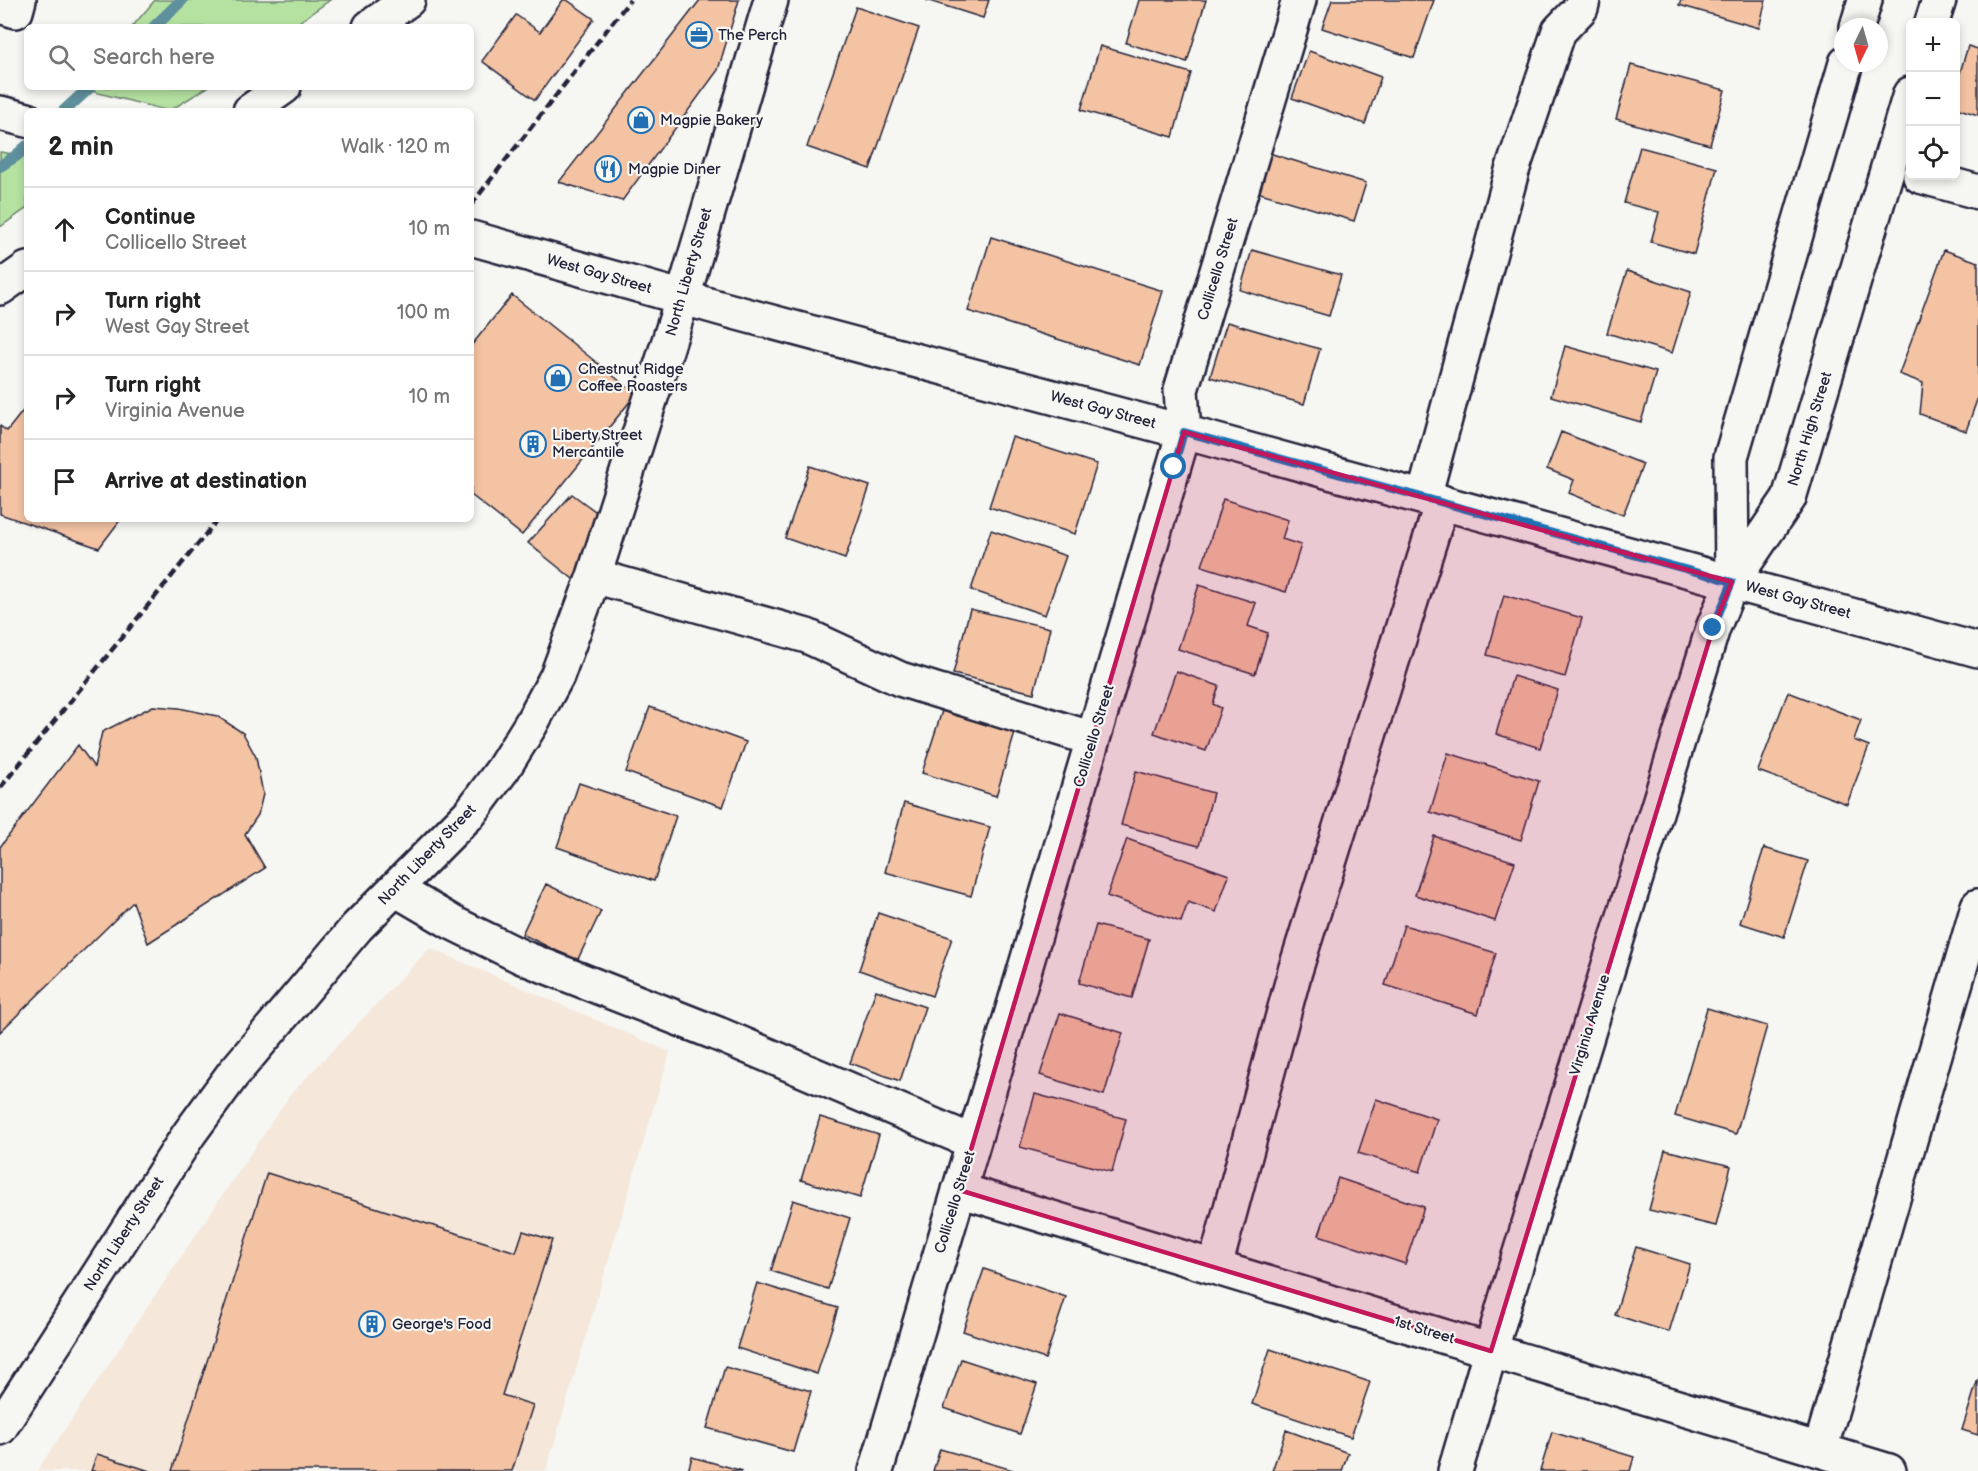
<!DOCTYPE html>
<meta charset="utf-8">
<style>
body{margin:0;font-family:"Balsamiq Sans",sans-serif;background:#f2f2f2;color:#222}
.controls{position:absolute;right:18px;top:18px;display:grid;overflow:hidden;border-radius:9px;box-shadow:0 3px 9px #0003}
.controls button{width:54px;height:54px;display:grid;place-items:center;padding:0;border:0;border-bottom:2px solid #e0e0e0;background:#fff;color:#222;font:30px sans-serif}
.compass{position:absolute;left:1834px;top:18px;width:54px;height:54px;border-radius:50%;background:#fff;box-shadow:0 3px 9px #0003;rotate:185deg}
.stop{position:absolute;width:18px;height:18px;margin:-14px;border:4px solid #1f6fb2;border-radius:50%;background:#fff}
.stop.end{background:#1f6fb2;border-color:#fff;box-shadow:0 2px 6px #0008}
.list{margin:0;padding:0;list-style:none}
h2{display:flex;justify-content:space-between;align-items:center;height:78px;margin:0;padding:0 24px;font-size:26px}
h2 small{font-size:20px;font-weight:400;color:#767676}
.list li{display:grid;grid-template-columns:39px 1fr auto;gap:18px;align-items:center;box-sizing:border-box;height:84px;padding:0 24px;border-top:2px solid #e0e0e0}
.list b{display:block;font-size:22px;white-space:nowrap}
.list p{margin:0;font-size:20px;white-space:nowrap;color:#767676}
.list em{font-size:20px;font-style:normal;color:#767676}
.icon{flex:none;width:33px;height:33px;fill:none;stroke:currentColor;stroke-width:2;stroke-linecap:round;stroke-linejoin:round}
.map{position:relative;flex:none;width:1978px;height:1471px;overflow:hidden}
.search{position:absolute;background:#fff;box-shadow:0 3px 9px #0003;left:24px;top:24px;width:450px;height:66px;display:flex;align-items:center;gap:15px;box-sizing:border-box;padding:0 21px;border-radius:9px;color:#767676;font-size:22px}
.panel{position:absolute;background:#fff;box-shadow:0 3px 9px #0003;left:24px;top:108px;width:450px;height:414px;border-radius:9px}
.map>svg:first-child{display:block}
.built{fill:#f5e7da}
.green{fill:#b5e2a1;stroke:#6c826e;stroke-width:1.5}
.lines{fill:none;stroke-linecap:round;stroke-linejoin:round}
.stream{stroke:#5f909d;stroke-width:12}
.building{fill:#f3c3a3;stroke:#22223b;stroke-width:1.5}
.minor-casing{stroke:#22223b;stroke-width:38}
.major-casing{stroke:#22223b;stroke-width:38}
.minor{stroke:#f6f6f2;stroke-width:33}
.major{stroke:#f6f6f2;stroke-width:33}
.rail{stroke:#22223b;stroke-width:4.5;stroke-dasharray:9 4.5;stroke-linecap:butt}
.route{stroke:#1f6fb2;stroke-width:8}
.marked{fill:#c2185b;fill-opacity:0.2;stroke:#c2185b;stroke-width:4.5;stroke-linejoin:round}
.labels{text-anchor:middle;dominant-baseline:central;stroke-width:4.5;stroke-linejoin:round;paint-order:stroke}
.poi-label{font-size:15px;fill:#22223b;stroke:#f6f6f2;text-anchor:start}
.street-label{font-size:15px;fill:#22223b;stroke:#f6f6f2}
</style>
<div class="map">
<svg width="1978" height="1471" viewBox="0 0 1978 1471">
<rect width="100%" height="100%" fill="#f6f6f2"/>
<filter id="ink" filterUnits="userSpaceOnUse"><feTurbulence type="fractalNoise" baseFrequency=".0167" numOctaves="2"/><feDisplacementMap in="SourceGraphic" scale="12" xChannelSelector="R" yChannelSelector="G"/><feConvolveMatrix kernelMatrix="1 2 1 2 8 2 1 2 1" color-interpolation-filters="sRGB"/></filter>
<g filter="url(#ink)">
<path class="built" d="M430 948 670 1052 546 1471H37L290 1095Z"/>
<path class="green" d="M155 0H330L292 27H132Z
M75 87H208L169 111Z
M0 152 27 156V208L0 227Z"/>
<g class="lines">
<path class="stream" d="M154 27 182 0
M64 111 90 87
M0 166 16 156 27 146"/>
</g>
<path class="building" d="M563 0H567L594 19 535 100 482 61 516 15 540 32Z
M700 0H739L718 70 622 201 559 182Z
M926 0H989L983 18Z
M1139 0H1206L1187 62 1126 43Z
M1332 0H1434L1414 58 1322 28Z
M1681 0H1766L1759 28 1679 5Z
M856 7 919 28 870 169 807 147Z
M1100 46 1191 73 1173 137 1081 110Z
M1968 46 1978 49V115L1956 108V86Z
M1309 51 1381 77 1365 124 1292 98Z
M1631 65 1725 90 1710 145 1616 119Z
M1640 147 1717 168 1694 254 1651 242 1659 212 1624 203Z
M1269 153 1366 183 1354 221 1257 192Z
M991 237 1163 291 1140 365 968 311Z
M1252 250 1341 275 1329 316 1240 290Z
M1944 250 1978 262V397L1966 431 1920 414 1923 383 1899 374Z
M1627 271 1691 292 1672 353 1607 333Z
M512 295 636 394 522 535 471 495V346Z
M1227 322 1320 349 1304 404 1210 377Z
M1565 346 1656 372 1641 422 1551 396Z
M26 407 27 519H121L99 548 0 514V426L7 431Z
M1561 432 1643 464 1623 515 1569 493 1574 480 1547 469Z
M1012 437 1097 464 1075 534 989 507Z
M810 466 870 486 845 559 785 538Z
M572 494 599 514 578 583 528 543Z
M1223 499 1288 520 1282 539 1301 545 1286 592 1202 566Z
M991 530 1066 556 1045 615 971 590Z
M1199 585 1256 603 1248 626 1268 633 1255 674 1178 649Z
M1504 595 1582 618 1565 677 1487 655Z
M970 609 1050 628 1034 693 953 674Z
M1176 671 1219 686 1213 704 1221 708 1206 751 1154 733Z
M1513 676 1558 690 1540 748 1496 734Z
M1788 692 1861 720 1854 740 1869 746 1847 804 1758 771Z
M153 706 179 708 217 716 243 733 256 757 263 794 258 815 245 834 265 868 148 943 133 902 0 1032V847L78 745 94 767 102 732Z
M650 707 746 742 723 807 626 772Z
M942 711 1015 733 996 796 922 773Z
M1448 753 1539 781 1521 840 1430 812Z
M1136 771 1213 793 1199 846 1121 825Z
M579 783 676 816 654 881 557 847Z
M904 803 990 827 971 896 885 872Z
M1434 836 1515 862 1495 921 1415 895Z
M1127 839 1229 875 1216 912 1188 902 1181 922 1107 896Z
M1764 848 1808 861 1784 937 1740 923Z
M546 884 601 911 577 961 522 934Z
M878 913 952 938 932 996 859 970Z
M1096 925 1149 939 1132 998 1079 983Z
M1404 925 1496 953 1478 1014 1385 985Z
M876 990 925 1007 900 1081 850 1063Z
M1707 1008 1767 1026 1736 1134 1675 1116Z
M1060 1013 1123 1033 1104 1095 1040 1075Z
M1035 1094 1126 1119 1112 1172 1020 1147Z
M1376 1099 1437 1119 1420 1172 1358 1153Z
M820 1117 879 1135 860 1198 801 1180Z
M1665 1150 1731 1166 1716 1226 1649 1210Z
M267 1173 516 1252 523 1231 552 1240 502 1395 533 1405 512 1471H172Z
M1338 1178 1424 1207 1405 1264 1319 1235Z
M793 1200 850 1218 828 1289 771 1271Z
M1636 1247 1690 1264 1669 1332 1615 1315Z
M984 1269 1066 1297 1045 1359 963 1331Z
M757 1283 838 1308 817 1374 737 1348Z
M1270 1349 1370 1382 1351 1437 1252 1404Z
M961 1359 1037 1384 1020 1434 944 1408Z
M725 1367 811 1391 793 1452 707 1428Z
M1978 1379V1435L1962 1430Z
M1286 1430 1348 1453 1342 1471H1272Z
M1552 1432 1634 1457 1630 1471H1540Z
M940 1449 1013 1470V1471H933Z
M97 1454 150 1471H91Z
M692 1457 743 1471H688Z"/>
<g class="lines">
<defs>
<path id="minor" d="M0 6 16 11 19 0
M0 113 27 120
M1920 176 1978 192
M471 238 723 309 1184 432 1978 650
M1424 497 1512 171 1559 31 1581 8 1583 0
M594 576 807 636 900 679 1093 739
M395 889 453 923 522 957 718 1034 973 1142
M959 1190 1889 1471
M1215 1267 1295 971 1442 502
M0 1428 189 1134 233 1074 357 927 471 812 503 769 531 724 557 676 594 576 683 297 771 0
M1820 1450 1978 906
M876 1471 1184 432 1181 390 1299 0"/>
<path id="major" d="M1932 22 1939 0
M370 27 408 0
M1857 27 1865 0
M250 111 284 87
M0 288 27 269
M1732 582 1731 457 1846 63
M1455 1471 1508 1292 1713 628 1732 582 1789 498 1910 94"/>
</defs>
<use href="#minor" class="minor-casing"/>
<use href="#major" class="major-casing"/>
<use href="#minor" class="minor"/>
<use href="#major" class="major"/>
<path class="rail" d="M471 205 630 0
M0 788 218 519"/>
</g>
</g>
<g class="lines" filter="url(#ink)">
<path class="route" d="M1174 467 1184 432 1732 582 1713 628"/>
</g>
<path class="marked" d="M1184 432 1732 582 1713 628 1491 1351 959 1190Z"/>
<defs>
<symbol id="office-ring" viewBox="-11 -11 22 22"><circle r="9.5" fill="#f6f6f2" stroke="#1f6fb2" stroke-width="1.5"/><path d="M-6-3h4V-5.5h4V-3h4V5H-6ZM-1-4.5V-3h2v-1.5ZM-6 0V1H6V0Z" fill="#1f6fb2"/></symbol>
<symbol id="shop-ring" viewBox="-11 -11 22 22"><circle r="9.5" fill="#f6f6f2" stroke="#1f6fb2" stroke-width="1.5"/><path d="M-5-2.5h2.3a2.7 3.5 0 0 1 5.4 0H5L5.5 6h-11ZM-1.5-2.5h3a1.5 2.3 0 0 0-3 0Z" fill="#1f6fb2"/></symbol>
<symbol id="restaurant-ring" viewBox="-11 -11 22 22"><circle r="9.5" fill="#f6f6f2" stroke="#1f6fb2" stroke-width="1.5"/><path d="M-5-6h1v4h1v-4h1v4h1v-4h1v5L-1.5 .5V6h-2V.5L-5-1ZM5-6V6H3V1.5H1.5Q1.5-4 5-6Z" fill="#1f6fb2"/></symbol>
<symbol id="building-ring" viewBox="-11 -11 22 22"><circle r="9.5" fill="#f6f6f2" stroke="#1f6fb2" stroke-width="1.5"/><path d="M-4-6H4V6H1V3H-1V6H-4ZM-2.5-4.3h1.7v1.8h-1.7ZM.8-4.3h1.7v1.8H.8ZM-2.5-1h1.7V.8h-1.7ZM.8-1h1.7V.8H.8Z" fill="#1f6fb2"/></symbol>
</defs>
<g fill-rule="evenodd">
<use href="#office-ring" x="684" y="20" width="30" height="30"/>
<use href="#shop-ring" x="626" y="105" width="30" height="30"/>
<use href="#restaurant-ring" x="593" y="154" width="30" height="30"/>
<use href="#shop-ring" x="543" y="363" width="30" height="30"/>
<use href="#building-ring" x="518" y="429" width="30" height="30"/>
<use href="#building-ring" x="357" y="1309" width="30" height="30"/>
</g>
<g class="labels">
<g class="poi-label">
<text x="718" y="35">The Perch</text>
<text x="660" y="120">Magpie Bakery</text>
<text x="628" y="169">Magpie Diner</text>
<text x="578" y="369">Chestnut Ridge<tspan x="578" dy="17">Coffee Roasters</tspan></text>
<text x="552" y="435">Liberty Street<tspan x="552" dy="17">Mercantile</tspan></text>
<text x="392" y="1324">George's Food</text>
</g>
<g class="street-label">
<text transform="translate(1218 269) rotate(-73)">Collicello Street</text>
<text transform="translate(689 272) rotate(-74)">North Liberty Street</text>
<text transform="translate(599 274) rotate(16)">West Gay Street</text>
<text transform="translate(1103 410) rotate(15)">West Gay Street</text>
<text transform="translate(1810 429) rotate(-73)">North High Street</text>
<text transform="translate(1798 600) rotate(15)">West Gay Street</text>
<text transform="translate(1094 736) rotate(-73)">Collicello Street</text>
<text transform="translate(427 855) rotate(-46)">North Liberty Street</text>
<text transform="translate(1590 1025) rotate(-73)">Virginia Avenue</text>
<text transform="translate(955 1202) rotate(-73)">Collicello Street</text>
<text transform="translate(124 1234) rotate(-57)">North Liberty Street</text>
<text transform="translate(1424 1330) rotate(17)">1st Street</text>
</g>
</g>
</svg>
<div class="controls">
<button>+</button>
<button>−</button>
<button><svg class="icon" aria-label="locate" viewBox="0 0 24 24"><circle cx="12" cy="12" r="6"/><path d="M12 2v4M12 18v4M2 12h4M18 12h4"/></svg></button>
</div>
<svg class="compass" viewBox="-18 -18 36 36"><path d="M0-13l5 13h-10z" fill="#e53935"/><path d="M0 13l5-13h-10z" fill="#767676"/></svg>
<div class="stop" style="left:1174px;top:467px"></div>
<div class="stop end" style="left:1713px;top:628px"></div>
<div class="search"><svg class="icon" aria-label="search" viewBox="0 0 24 24"><circle cx="10" cy="10" r="6"/><path d="M15 15l6 6"/></svg>Search here</div>
<section class="panel">
<h2>2 min<small>Walk · 120 m</small></h2>
<ul class="list">
<li><svg class="icon" aria-label="ahead" viewBox="0 0 24 24"><path d="M12 20V5M6 11l6-6 6 6"/></svg><div><b>Continue</b><p>Collicello Street</p></div><em>10 m</em></li>
<li><svg class="icon" aria-label="right" viewBox="0 0 24 24"><path d="M7 20v-9h11M14 6l5 5-5 5"/></svg><div><b>Turn right</b><p>West Gay Street</p></div><em>100 m</em></li>
<li><svg class="icon" aria-label="right" viewBox="0 0 24 24"><path d="M7 20v-9h11M14 6l5 5-5 5"/></svg><div><b>Turn right</b><p>Virginia Avenue</p></div><em>10 m</em></li>
<li><svg class="icon" aria-label="arrive" viewBox="0 0 24 24"><path d="M6 21V4h12l-3 4 3 4H6"/></svg><div><b>Arrive at destination</b></div></li>
</ul>
</section>
</div>
